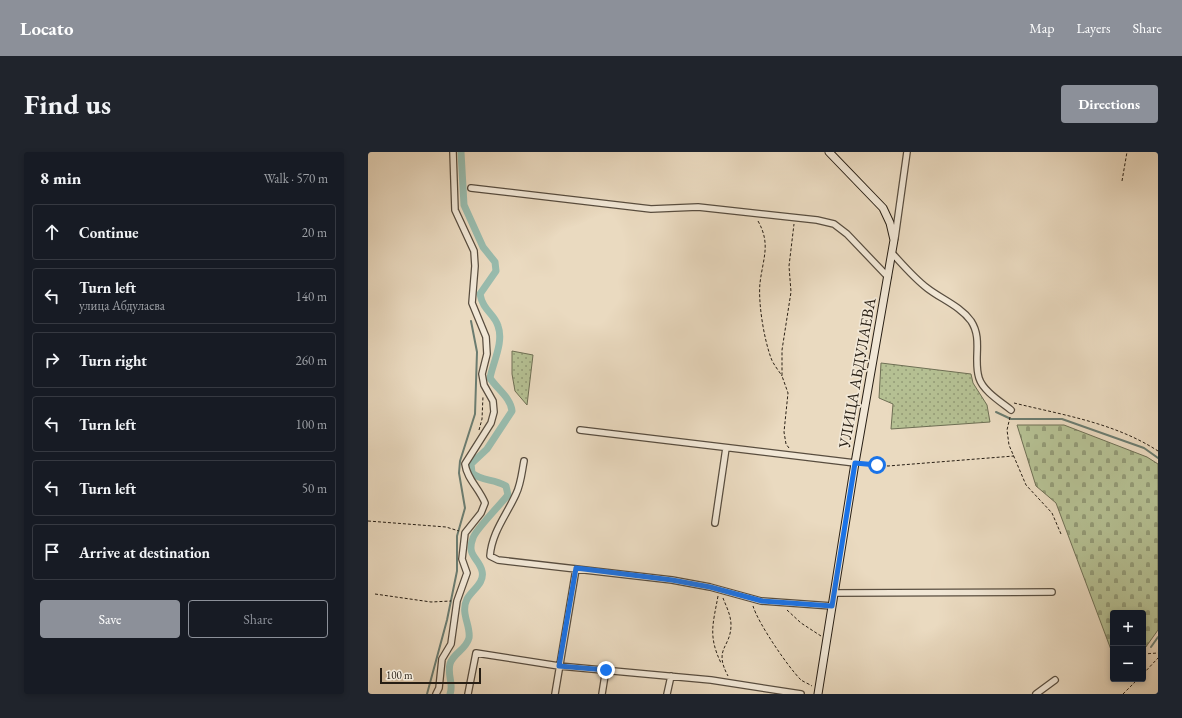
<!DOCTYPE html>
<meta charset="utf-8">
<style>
body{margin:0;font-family:"EB Garamond",serif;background:#20242c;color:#f1f3f6}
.controls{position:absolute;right:12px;bottom:12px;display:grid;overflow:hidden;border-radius:4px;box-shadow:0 2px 6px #0003}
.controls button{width:36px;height:36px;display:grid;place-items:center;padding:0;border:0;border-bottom:1px solid #363941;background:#171b24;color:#f1f3f6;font:20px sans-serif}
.scale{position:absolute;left:12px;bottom:10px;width:101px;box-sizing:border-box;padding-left:4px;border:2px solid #271e14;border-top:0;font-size:11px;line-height:14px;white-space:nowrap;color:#271e14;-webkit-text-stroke:3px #f1e7d6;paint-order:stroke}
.stop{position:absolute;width:12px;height:12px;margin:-9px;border:3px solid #1a73e8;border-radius:50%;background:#fff}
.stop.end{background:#1a73e8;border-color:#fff;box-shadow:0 1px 4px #0008}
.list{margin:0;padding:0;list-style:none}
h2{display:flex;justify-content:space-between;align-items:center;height:52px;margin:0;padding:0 16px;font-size:17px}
h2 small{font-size:13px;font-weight:400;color:#9ea1a6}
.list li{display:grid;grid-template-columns:26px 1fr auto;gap:12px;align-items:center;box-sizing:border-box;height:56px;margin:0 8px 8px;padding:0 8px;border:1px solid #363941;border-radius:4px}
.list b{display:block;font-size:15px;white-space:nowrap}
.list p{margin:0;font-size:13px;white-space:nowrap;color:#9ea1a6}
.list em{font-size:13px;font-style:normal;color:#9ea1a6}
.actions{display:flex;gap:8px;padding:12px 16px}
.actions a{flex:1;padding:9px 0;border:1px solid #8c9099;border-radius:4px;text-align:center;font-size:14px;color:#8c9099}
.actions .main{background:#8c9099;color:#fff}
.icon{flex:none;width:22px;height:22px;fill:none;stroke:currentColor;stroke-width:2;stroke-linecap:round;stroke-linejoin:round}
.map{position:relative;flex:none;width:790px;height:542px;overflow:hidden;border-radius:4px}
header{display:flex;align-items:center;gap:24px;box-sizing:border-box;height:56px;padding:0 20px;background:#8c9099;color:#fff}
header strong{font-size:19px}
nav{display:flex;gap:22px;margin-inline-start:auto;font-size:14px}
.intro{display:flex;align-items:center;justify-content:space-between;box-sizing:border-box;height:96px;padding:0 24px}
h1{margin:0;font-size:28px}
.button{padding:10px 18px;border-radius:4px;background:#8c9099;color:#fff;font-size:14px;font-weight:700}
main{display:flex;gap:24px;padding:0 24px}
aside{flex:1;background:#171b24;border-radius:4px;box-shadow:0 2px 6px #0003}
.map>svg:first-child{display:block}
.cemetery{fill:url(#cemetery-stones);stroke:#6e6f54}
.park{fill:url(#park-dots);stroke:#6e6f54}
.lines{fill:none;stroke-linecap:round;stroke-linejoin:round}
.stream{stroke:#6b7c70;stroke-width:2}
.canal{stroke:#98bbad;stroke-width:7}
.street-casing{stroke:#584d3f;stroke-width:8}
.secondary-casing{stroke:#271e14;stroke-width:9}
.path{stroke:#271e14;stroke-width:1;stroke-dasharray:3 2;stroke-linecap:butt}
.street{stroke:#f1e7d6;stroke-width:5.5}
.secondary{stroke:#f1e7d6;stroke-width:7}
.route{stroke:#1a73e8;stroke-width:5}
.labels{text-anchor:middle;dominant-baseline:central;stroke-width:3.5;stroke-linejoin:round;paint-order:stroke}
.street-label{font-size:16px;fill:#271e14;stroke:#f1e7d6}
</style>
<header>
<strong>Locato</strong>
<nav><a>Map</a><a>Layers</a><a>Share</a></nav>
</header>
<div class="intro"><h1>Find us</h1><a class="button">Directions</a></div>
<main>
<aside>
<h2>8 min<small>Walk · 570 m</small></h2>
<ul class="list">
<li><svg class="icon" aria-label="ahead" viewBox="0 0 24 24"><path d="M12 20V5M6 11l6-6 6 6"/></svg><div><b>Continue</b></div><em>20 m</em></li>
<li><svg class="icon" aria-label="left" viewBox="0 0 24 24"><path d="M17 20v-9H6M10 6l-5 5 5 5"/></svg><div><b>Turn left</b><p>улица Абдулаева</p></div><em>140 m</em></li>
<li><svg class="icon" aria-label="right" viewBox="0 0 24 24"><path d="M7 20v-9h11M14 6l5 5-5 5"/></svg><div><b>Turn right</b></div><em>260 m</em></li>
<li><svg class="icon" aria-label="left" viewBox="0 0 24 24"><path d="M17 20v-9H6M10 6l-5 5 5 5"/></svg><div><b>Turn left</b></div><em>100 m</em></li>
<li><svg class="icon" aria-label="left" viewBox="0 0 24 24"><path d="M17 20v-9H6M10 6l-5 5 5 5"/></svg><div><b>Turn left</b></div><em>50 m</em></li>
<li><svg class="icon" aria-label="arrive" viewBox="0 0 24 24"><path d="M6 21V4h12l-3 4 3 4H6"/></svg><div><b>Arrive at destination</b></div></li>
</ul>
<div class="actions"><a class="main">Save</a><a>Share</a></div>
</aside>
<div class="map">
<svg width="790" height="542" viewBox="0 0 790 542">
<defs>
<pattern id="cemetery-stones" width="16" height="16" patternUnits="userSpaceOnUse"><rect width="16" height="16" fill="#b5c093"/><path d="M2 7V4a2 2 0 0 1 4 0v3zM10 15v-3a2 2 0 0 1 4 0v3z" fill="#939b77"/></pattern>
<pattern id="park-dots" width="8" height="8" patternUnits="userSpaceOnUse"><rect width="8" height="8" fill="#b5c093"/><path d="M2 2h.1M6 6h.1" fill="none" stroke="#939b77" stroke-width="1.8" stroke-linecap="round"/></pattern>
</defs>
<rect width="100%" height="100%" fill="#eadac0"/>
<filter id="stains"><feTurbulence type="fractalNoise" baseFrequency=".005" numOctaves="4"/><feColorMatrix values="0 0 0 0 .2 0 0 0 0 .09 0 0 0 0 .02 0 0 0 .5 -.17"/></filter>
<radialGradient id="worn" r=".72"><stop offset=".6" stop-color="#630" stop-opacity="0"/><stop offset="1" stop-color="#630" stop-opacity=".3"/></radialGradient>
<path class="cemetery" d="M649 273H696L779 305 790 312V478L775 499V461H745V503L688 351 668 334Z"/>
<path class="park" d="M144 199 165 203 159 253 147 239 144 222Z
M513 211 603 222 605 231 619 253 622 270 523 277 525 252 511 246Z"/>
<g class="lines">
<path class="stream" d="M628 260 643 267H694L776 296 790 306
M783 495 790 485
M59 542 79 468 89 419V384L97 356 91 321 92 309 107 262 109 200 103 169"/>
<path class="canal" d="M82 542C86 532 79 523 82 512 85 501 98 498 101 486 103 474 92 461 99 447 104 438 117 431 114 419 111 406 98 404 105 386 107 378 133 352 140 343L138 334C125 326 115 330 104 321L103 312 119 297 144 259C143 246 129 237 122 226 125 210 136 190 130 174 126 161 115 159 112 142L128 119 127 110 115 95 96 53 93 0"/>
<defs>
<path id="street" d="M103 36 283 57 330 55 449 68 466 72 479 82 520 125
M527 86 539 0
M524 101C535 113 546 126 559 136 573 147 592 154 603 169 615 187 605 207 611 226 615 239 633 250 643 258
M212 278 487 311
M156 309C154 319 153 332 148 342 138 364 124 380 122 404L130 408 304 428 342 435 393 449 464 454
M347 371 358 296
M467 441 684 440
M68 542 71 536 74 507 83 492 89 449 99 421 94 407 97 381 113 361 117 351C111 336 99 327 97 312L123 271 126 260 125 249 116 233 114 222 119 202 118 185 104 151 107 114 106 99 87 58 85 0
M100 542 108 501 191 514 343 528 433 542
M187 542 208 417
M234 542 238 517
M299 542 303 524
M668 542 687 528"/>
<path id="secondary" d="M450 542 487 311 526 88 522 71 515 56 461 0"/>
</defs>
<use href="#street" class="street-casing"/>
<use href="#secondary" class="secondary-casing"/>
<path class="path" d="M754 29 759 0
M390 69C403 92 395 106 392 131 390 151 396 187 403 206 405 212 411 219 414 224
M646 251C695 263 747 271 790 299
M642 265 639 278 641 293 658 333 684 361 693 382
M111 278 114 267 115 244
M421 296 418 292 416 280 420 241 414 224V198L423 140 421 114 426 72
M494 312 520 314 646 304
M0 369 78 375 91 379
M7 442 63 450 83 449
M350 444C345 472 340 484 353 511
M355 446C358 454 363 463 363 473 363 496 345 496 360 524
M385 454C390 471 420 515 433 528 436 530 441 532 444 534
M419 458 433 471 453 484
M775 502 790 501
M775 522 790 506
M755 542 770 527"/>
<use href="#street" class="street"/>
<use href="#secondary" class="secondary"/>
</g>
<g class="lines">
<path class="route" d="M238 518 191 514 208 416 304 428 342 435 394 449 464 454 487 311 509 313"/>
</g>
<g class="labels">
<g class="street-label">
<text transform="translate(489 221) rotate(-80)">УЛИЦА АБДУЛАЕВА</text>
</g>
</g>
<rect width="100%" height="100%" filter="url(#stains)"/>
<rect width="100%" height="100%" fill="url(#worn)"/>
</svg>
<div class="controls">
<button>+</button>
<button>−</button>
</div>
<div class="scale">100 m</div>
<div class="stop" style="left:509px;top:313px"></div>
<div class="stop end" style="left:238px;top:518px"></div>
</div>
</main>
